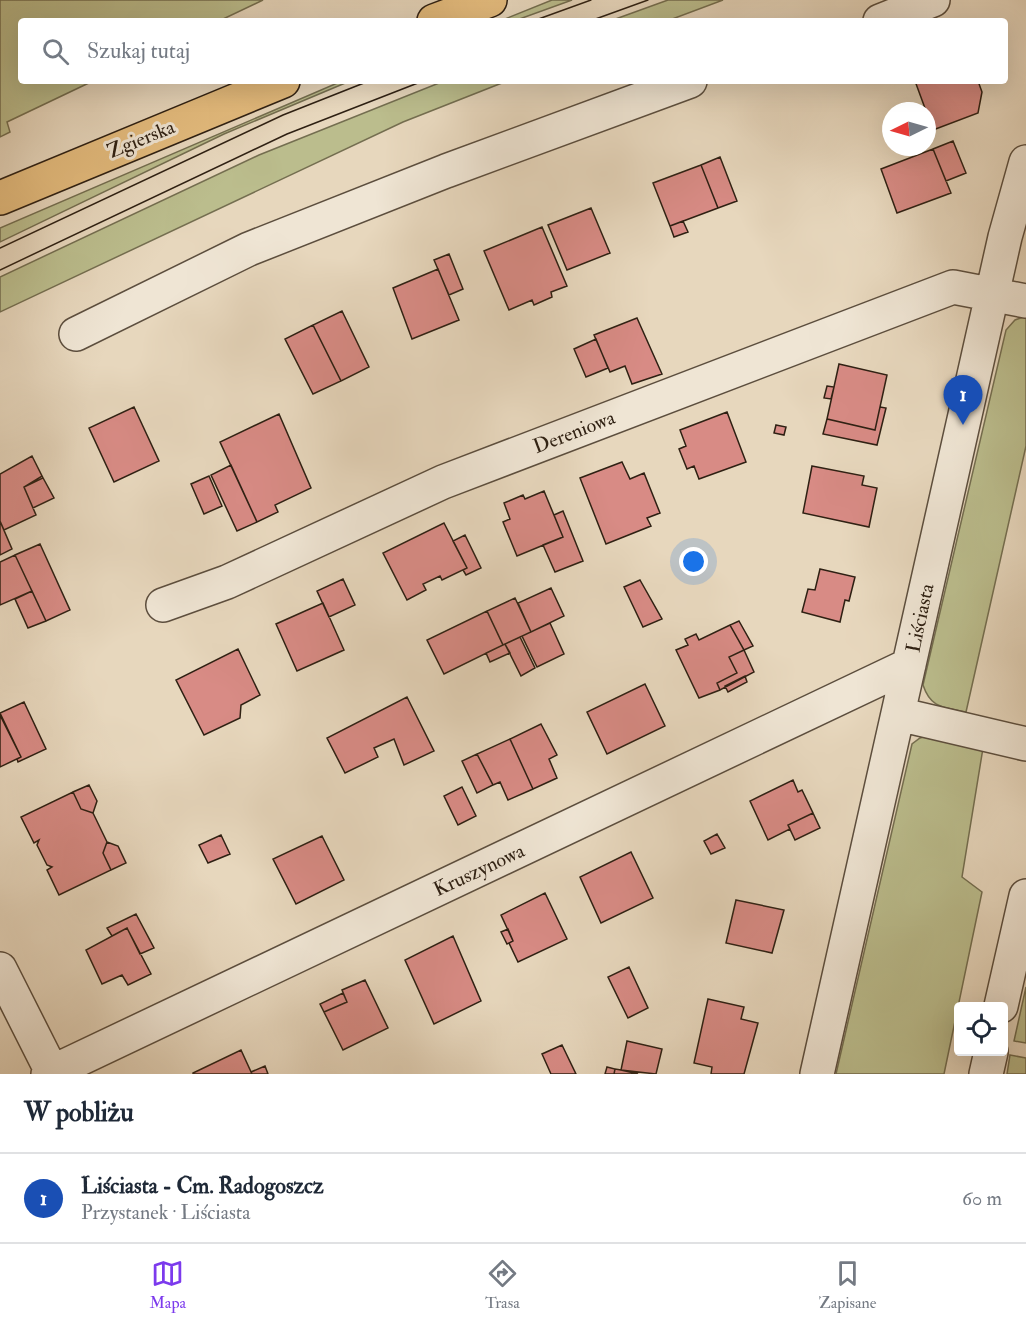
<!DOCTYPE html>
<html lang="pl">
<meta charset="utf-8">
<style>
body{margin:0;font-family:"IM FELL Double Pica",serif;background:#f2f2f3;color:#1f2937}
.controls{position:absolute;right:18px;bottom:18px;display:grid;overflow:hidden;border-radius:6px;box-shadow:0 6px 24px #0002}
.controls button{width:54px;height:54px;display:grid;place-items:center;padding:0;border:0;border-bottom:2px solid #e0e1e3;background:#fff;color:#1f2937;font:30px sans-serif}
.compass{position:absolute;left:882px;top:102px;width:54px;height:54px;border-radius:50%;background:#fff;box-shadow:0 6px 24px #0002;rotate:265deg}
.you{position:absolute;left:694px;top:562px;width:21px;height:21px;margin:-15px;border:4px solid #fff;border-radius:50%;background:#1a73e8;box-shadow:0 0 0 9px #1a73e833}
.badge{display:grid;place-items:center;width:39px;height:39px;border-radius:50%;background:#7c3aed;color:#fff;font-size:20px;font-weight:700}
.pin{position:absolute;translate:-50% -50px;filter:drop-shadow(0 2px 3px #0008)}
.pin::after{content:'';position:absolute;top:32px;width:21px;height:18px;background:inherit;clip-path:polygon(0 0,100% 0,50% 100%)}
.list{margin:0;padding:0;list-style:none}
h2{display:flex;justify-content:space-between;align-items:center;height:78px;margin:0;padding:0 24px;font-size:26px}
h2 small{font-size:20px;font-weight:400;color:#747a83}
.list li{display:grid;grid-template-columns:39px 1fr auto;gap:18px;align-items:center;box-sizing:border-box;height:90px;padding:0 24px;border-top:2px solid #e0e1e3}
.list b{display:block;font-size:22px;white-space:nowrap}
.list p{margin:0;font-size:20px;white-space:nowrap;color:#747a83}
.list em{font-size:20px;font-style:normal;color:#747a83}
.icon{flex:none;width:33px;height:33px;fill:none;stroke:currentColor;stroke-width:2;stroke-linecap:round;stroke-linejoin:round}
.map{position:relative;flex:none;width:1026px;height:1074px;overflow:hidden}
.search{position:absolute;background:#fff;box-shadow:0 6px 24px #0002;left:18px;right:18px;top:18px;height:66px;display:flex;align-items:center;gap:15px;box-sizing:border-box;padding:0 21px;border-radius:6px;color:#747a83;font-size:22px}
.sheet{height:168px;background:#fff}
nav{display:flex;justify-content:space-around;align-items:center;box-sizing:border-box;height:84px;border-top:2px solid #e0e1e3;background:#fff;font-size:16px;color:#747a83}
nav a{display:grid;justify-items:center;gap:3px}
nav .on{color:#7c3aed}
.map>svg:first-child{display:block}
.green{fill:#bbbd8d;stroke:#746e50;stroke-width:1.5}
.building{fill:#d88b85;stroke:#2e2013;stroke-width:1.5}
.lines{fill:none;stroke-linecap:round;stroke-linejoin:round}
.minor-casing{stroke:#5c4e3e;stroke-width:36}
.major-casing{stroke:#2e2013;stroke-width:36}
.minor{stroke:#efe5d4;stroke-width:33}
.major{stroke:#e4bc7e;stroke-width:33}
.tram{stroke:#2e2013;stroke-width:1.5}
.labels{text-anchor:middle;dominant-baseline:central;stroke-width:6;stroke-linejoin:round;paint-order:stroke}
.street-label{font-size:20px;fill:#2e2013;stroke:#efe5d4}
</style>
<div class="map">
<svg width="1026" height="1074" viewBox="0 0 1026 1074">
<rect width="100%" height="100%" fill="#e7d7bd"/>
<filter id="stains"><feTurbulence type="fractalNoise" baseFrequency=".00333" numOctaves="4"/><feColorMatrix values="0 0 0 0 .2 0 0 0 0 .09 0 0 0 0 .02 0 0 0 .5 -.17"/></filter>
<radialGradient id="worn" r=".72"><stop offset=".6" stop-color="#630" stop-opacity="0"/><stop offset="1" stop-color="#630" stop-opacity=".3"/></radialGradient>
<path class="green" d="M0 0H263L219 21H21V81H93L7 122 10 132 0 137Z
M552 0H572L514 21H500Z
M668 0H723L667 21H610Z
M342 81H350L224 134 0 242V228Z
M444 81H507L403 122 0 312V277L259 155Z
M1026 316V446L966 712C944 707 931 709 923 685L1006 330 1015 320Z
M930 735 983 748 962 877 982 892 944 1074H836L912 744 920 738Z
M1026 987V1043L1014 1041Z
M1010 1055 1026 1058V1074H1007Z"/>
<path class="building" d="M915 81H978L982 92 978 113 933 130Z
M953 141 966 173 946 181 933 149Z
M933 149 951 193 897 213 881 169Z
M720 157 737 201 718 208 701 165Z
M701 165 718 208 670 226 653 183Z
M591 208 610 253 567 270 548 225Z
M683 221 688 232 674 237 670 226Z
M542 227 567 286 551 292 552 297 534 305 532 300 509 310 484 251Z
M449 254 463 289 449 295 434 260Z
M438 269 459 320 412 339 393 288Z
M342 311 369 367 341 381 313 325Z
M637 318 662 374 632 384 625 366 610 372 594 335Z
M313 325 341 381 313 394 285 339Z
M596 339 608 368 586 377 574 349Z
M839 364 887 375 875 430 827 419Z
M827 386 834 387 831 399 824 398Z
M134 407 159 461 114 482 89 428Z
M880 407 886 408 877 445 823 434 827 419 875 430Z
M727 412 746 462 699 479 694 466 687 469 679 449 686 446 680 430Z
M279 414 311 488 275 505 278 512 257 522 220 442Z
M776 425 786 427 784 435 774 433Z
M32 456 43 478 24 487 36 515 4 530 0 521V474Z
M622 462 630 479 644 473 660 513 647 518 651 526 606 544 580 478Z
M231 465 257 522 237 531 211 475Z
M812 466 864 476 862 485 877 488 869 527 803 513Z
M42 476 54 498 33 508 24 487Z
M209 476 222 506 204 514 191 484Z
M544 491 563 537 517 556 503 522 510 519 504 503 523 495 525 499Z
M563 511 583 561 555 572 543 545 563 537 554 515Z
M0 521 12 549 0 555Z
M444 523 467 568 442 580 440 576 423 584 426 590 407 600 383 553Z
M465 535 481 568 466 575 463 570 467 568 453 541Z
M40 544 70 610 46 621 15 555Z
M15 555 32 591 0 605V562Z
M820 569 855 577 849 601 845 600 840 622 802 612 808 589 815 590Z
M343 579 355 605 329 617 317 591Z
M640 580 662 619 643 627 624 587Z
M551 588 564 616 531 632 518 603Z
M32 591 46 621 28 628 15 599Z
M515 598 531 632 503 645 487 611Z
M323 603 344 650 297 671 276 624Z
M487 611 503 645 444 674 427 640Z
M739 621 753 646 744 650 730 625Z
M550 623 564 654 537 667 522 636Z
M730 625 744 650 729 657 737 673 717 683 720 690 699 698 676 650 688 645 685 639 696 634 699 640Z
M520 637 535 668 521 676 505 644Z
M505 644 510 653 490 662 486 653Z
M238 649 260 695 241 705 240 718 204 735 176 680Z
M744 650 754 672 720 690 717 683 737 673 729 657Z
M745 676 747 682 728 692 725 686Z
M645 684 665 726 607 754 587 712Z
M407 697 434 751 404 765 394 739 374 748 378 757 345 773 327 738Z
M24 702 46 749 18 762 17 759 21 757 0 713Z
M0 715 21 757 0 767Z
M541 724 557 755 549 759 557 778 533 789 510 739Z
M510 739 533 789 508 800 500 782 493 785 477 754Z
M477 754 493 785 477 793 462 761Z
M793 780 798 792 802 790 813 813 788 825 790 829 768 840 750 801Z
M89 785 97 801 93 813 81 809 73 792Z
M462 787 476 816 458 825 444 796Z
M73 792 81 809 93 813 107 842 103 853 111 870 59 895 47 870 52 867 47 865 37 845 39 840 34 843 21 817Z
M813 813 820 828 795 840 788 825Z
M717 834 725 848 711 854 704 841Z
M221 835 230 854 208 863 199 845Z
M322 836 344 880 296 904 273 859Z
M107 842 118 846 126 863 111 870 103 853Z
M631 852 653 898 601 923 580 877Z
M545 893 567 939 518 962 509 943 513 941 501 915Z
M736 900 784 910 772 953 726 943Z
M136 914 154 948 140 954 127 928 112 936 107 928Z
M127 928 151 974 128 985 122 975 102 984 86 950Z
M508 929 513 941 507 944 501 932Z
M453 936 481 1001 434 1024 405 960Z
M629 967 648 1008 628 1018 608 977Z
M365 980 388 1028 343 1050 324 1012 347 1002 342 990Z
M343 993 347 1002 324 1012 320 1004Z
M708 999 744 1007 741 1019 758 1023 744 1074H711L712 1067 694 1063Z
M627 1041 662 1049 656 1074 621 1070Z
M562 1045 576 1074H551L542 1054Z
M241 1050 252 1074H193V1073Z
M265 1066 268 1074H252L251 1072Z
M607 1067 615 1069 614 1074H605Z
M615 1069 621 1070 638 1074H614Z"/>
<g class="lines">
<defs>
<path id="minor" d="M880 21 933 0
M76 334 249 249 446 171 690 81
M163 605 227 582 443 482 953 287 1026 301
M898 714 1026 744
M0 969 53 1074
M1001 1006 1026 896
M48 1074 909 665
M817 1074 1005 237 1026 162
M986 1074 991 1052"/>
<path id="major" d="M434 21 490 0
M0 198 283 81"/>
</defs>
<use href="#minor" class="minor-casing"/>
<use href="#major" class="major-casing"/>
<use href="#minor" class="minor"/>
<use href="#major" class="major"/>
<path class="tram" d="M533 21 591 0
M590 21 648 0
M0 248 283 115 369 81
M0 270 287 134 423 81"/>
</g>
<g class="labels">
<g class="street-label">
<text transform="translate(141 139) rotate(-22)">Zgierska</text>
<text transform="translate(574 432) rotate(-21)">Dereniowa</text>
<text transform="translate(920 618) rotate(-78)">Liściasta</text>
<text transform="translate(479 870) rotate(-25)">Kruszynowa</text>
</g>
</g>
<rect width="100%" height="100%" filter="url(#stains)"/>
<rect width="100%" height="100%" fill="url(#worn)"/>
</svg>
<div class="controls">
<button><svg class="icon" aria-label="locate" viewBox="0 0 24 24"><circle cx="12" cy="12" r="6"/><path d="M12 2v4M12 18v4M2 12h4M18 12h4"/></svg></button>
</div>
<svg class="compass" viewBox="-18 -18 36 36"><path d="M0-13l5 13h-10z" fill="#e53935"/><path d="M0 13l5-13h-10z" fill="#747a83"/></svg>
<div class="you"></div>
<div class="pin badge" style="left:963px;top:425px;background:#1a4fb4">1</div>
<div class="search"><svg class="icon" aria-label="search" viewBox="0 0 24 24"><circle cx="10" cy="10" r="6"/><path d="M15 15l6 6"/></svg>Szukaj tutaj</div>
</div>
<section class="sheet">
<h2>W pobliżu<small></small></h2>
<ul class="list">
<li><span class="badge" style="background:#1a4fb4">1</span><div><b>Liściasta - Cm. Radogoszcz</b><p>Przystanek · Liściasta</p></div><em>60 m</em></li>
</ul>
</section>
<nav>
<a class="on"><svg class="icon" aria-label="map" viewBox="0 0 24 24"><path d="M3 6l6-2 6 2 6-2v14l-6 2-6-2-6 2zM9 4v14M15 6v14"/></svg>Mapa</a>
<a><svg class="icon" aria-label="directions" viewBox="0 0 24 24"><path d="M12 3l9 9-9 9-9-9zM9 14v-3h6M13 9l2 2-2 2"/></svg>Trasa</a>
<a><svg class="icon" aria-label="saved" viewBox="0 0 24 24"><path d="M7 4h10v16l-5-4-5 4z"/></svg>Zapisane</a>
</nav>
